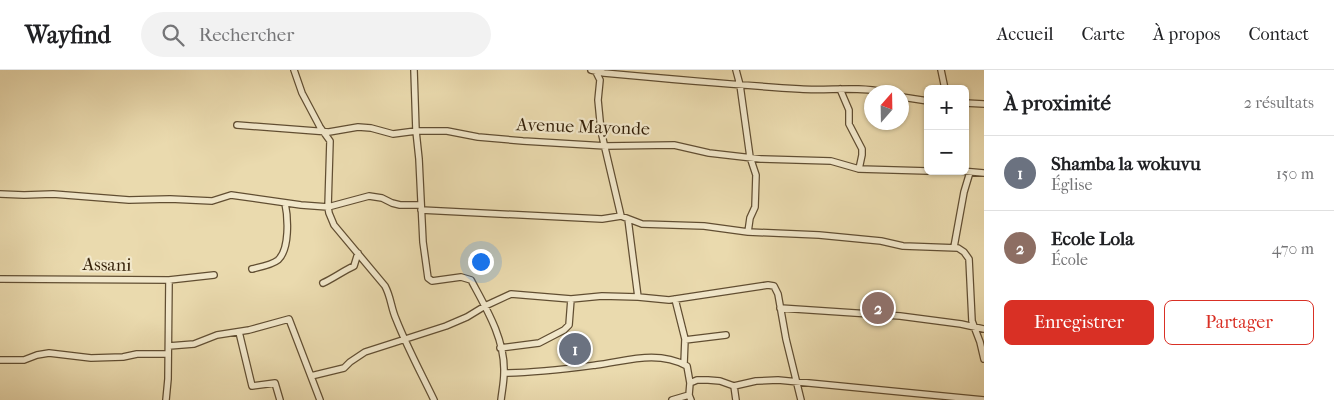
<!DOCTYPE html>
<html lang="fr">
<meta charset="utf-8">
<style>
body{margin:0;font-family:"IM FELL French Canon",serif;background:#f2f2f2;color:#202124}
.controls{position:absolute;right:15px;top:15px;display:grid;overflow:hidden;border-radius:8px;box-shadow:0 1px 4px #0004}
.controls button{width:45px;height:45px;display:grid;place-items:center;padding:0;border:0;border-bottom:1px solid #e0e0e0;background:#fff;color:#202124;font:25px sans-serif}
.compass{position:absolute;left:864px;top:15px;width:45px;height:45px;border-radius:50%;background:#fff;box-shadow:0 1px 4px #0004;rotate:20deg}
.you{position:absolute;left:480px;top:191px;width:18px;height:18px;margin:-12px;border:4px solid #fff;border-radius:50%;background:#1a73e8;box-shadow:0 0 0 8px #1a73e833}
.badge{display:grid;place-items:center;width:32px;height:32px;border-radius:50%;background:#d93025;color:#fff;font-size:16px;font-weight:700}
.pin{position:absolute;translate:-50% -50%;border:2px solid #fff;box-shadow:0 1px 5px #0006}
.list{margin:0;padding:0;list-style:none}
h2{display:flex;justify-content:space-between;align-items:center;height:65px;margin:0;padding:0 20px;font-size:21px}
h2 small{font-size:16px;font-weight:400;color:#757577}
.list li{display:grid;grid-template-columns:32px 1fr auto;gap:15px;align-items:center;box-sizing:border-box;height:75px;padding:0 20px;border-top:1px solid #e0e0e0}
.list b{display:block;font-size:19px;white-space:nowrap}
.list p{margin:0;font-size:16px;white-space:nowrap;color:#757577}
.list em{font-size:16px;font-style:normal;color:#757577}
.actions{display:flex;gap:10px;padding:15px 20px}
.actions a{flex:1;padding:11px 0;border:1px solid #d93025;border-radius:8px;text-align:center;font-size:18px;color:#d93025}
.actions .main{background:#d93025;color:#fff}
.icon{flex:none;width:28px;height:28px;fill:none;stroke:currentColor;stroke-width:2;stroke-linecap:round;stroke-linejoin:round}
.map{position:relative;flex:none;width:984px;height:330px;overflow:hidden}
header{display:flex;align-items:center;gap:30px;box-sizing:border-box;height:70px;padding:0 25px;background:#fff;border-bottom:1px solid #e0e0e0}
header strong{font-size:24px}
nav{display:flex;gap:28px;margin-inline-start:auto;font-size:18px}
.search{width:350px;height:45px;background:#f2f2f2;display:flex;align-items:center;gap:12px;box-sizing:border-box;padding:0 18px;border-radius:28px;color:#757577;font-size:19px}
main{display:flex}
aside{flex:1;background:#fff}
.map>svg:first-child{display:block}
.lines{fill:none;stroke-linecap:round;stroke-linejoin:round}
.street-casing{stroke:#614e32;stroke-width:8}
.street{stroke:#f1e7ca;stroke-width:5.5}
.labels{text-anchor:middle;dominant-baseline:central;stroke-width:4.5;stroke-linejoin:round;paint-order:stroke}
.street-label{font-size:18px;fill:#331f08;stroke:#f1e7ca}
</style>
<header>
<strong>Wayfind</strong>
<div class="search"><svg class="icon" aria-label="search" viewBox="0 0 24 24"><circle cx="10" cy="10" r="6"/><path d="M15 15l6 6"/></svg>Rechercher</div>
<nav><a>Accueil</a><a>Carte</a><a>À propos</a><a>Contact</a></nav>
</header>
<main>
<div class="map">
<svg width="984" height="330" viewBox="0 0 984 330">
<rect width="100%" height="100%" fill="#eadaae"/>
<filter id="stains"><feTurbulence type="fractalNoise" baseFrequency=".004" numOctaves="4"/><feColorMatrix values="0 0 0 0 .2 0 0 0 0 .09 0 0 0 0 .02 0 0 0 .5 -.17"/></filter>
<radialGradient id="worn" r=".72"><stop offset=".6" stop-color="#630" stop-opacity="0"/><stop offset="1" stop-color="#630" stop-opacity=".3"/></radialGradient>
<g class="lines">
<defs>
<path id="street" d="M294 0 302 23 320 57 330 71 328 137 329 143 334 155 385 216C391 227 391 238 396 249 407 277 421 303 434 330
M414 0 416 61 419 89 423 172 428 208 432 211 461 207 471 210C486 238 505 269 504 302 504 312 502 321 501 330
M591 0 604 3C669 9 735 15 800 19 827 21 857 16 884 22
M736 0 740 15 750 87 756 105 755 137 750 148 748 162
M941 0 945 19
M596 2 600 10 598 30 601 61 621 146
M840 19 849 40V54L862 79V85L859 99
M902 27 928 31
M965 33 984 34
M237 55 329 62 358 57 371 58 393 64 416 61H447L478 67 523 71 606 76 674 75 709 83 761 89 831 91 859 99 928 101
M961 101 984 103
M0 124 24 125 53 124 129 130 170 129 212 131 231 125 301 135 328 137 369 126 382 128 392 133 400 135H421
M421 140 602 149 621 146 642 154 704 156 748 162 819 165 881 171 903 176 958 178 964 182 969 189 972 251 980 272 984 289
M628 149 638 227
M954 177 964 122 970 102
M252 199C260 197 272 195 278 190 290 179 288 147 285 133
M0 209 169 210 214 205
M323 213C334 208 343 201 354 196L358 183
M675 229 685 269 684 294
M780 238 900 246 961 254 984 259
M239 262 252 316 275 313 280 330
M685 270 726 265
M169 276 194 274 217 265 249 260 289 249 320 330
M500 278 539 273 564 260 569 255 571 229
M0 290H24L37 285 49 283 91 288 123 287 137 284H168
M504 303C535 303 565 299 596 295 627 291 657 280 687 296L690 313
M311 306 344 298 350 292 365 282 446 256 467 247 485 236 511 224 571 229 602 226 638 227 669 230 768 215 774 216 778 224 786 269 801 330
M734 316 736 330
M166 330 168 309 169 210
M672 330 689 325
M691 330 689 325 690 313 697 310H708L720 311 734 316 756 311 778 310 984 330"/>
</defs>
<use href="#street" class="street-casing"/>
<use href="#street" class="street"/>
</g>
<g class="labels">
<g class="street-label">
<text transform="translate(583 57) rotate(2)">Avenue Mayonde</text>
<text transform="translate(107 195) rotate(1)">Assani</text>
</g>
</g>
<rect width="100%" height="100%" filter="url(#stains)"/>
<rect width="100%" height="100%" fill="url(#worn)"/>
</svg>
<div class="controls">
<button>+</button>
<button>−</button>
</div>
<svg class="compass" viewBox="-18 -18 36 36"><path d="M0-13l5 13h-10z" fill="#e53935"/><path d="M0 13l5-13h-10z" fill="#757577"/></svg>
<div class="you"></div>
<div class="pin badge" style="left:575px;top:279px;background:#6b7280">1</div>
<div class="pin badge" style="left:878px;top:238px;background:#8d6e63">2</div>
</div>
<aside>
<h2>À proximité<small>2 résultats</small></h2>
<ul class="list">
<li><span class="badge" style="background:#6b7280">1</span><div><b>Shamba la wokuvu</b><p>Église</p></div><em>150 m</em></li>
<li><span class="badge" style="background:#8d6e63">2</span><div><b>Ecole Lola</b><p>École</p></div><em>470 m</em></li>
</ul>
<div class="actions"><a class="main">Enregistrer</a><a>Partager</a></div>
</aside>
</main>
